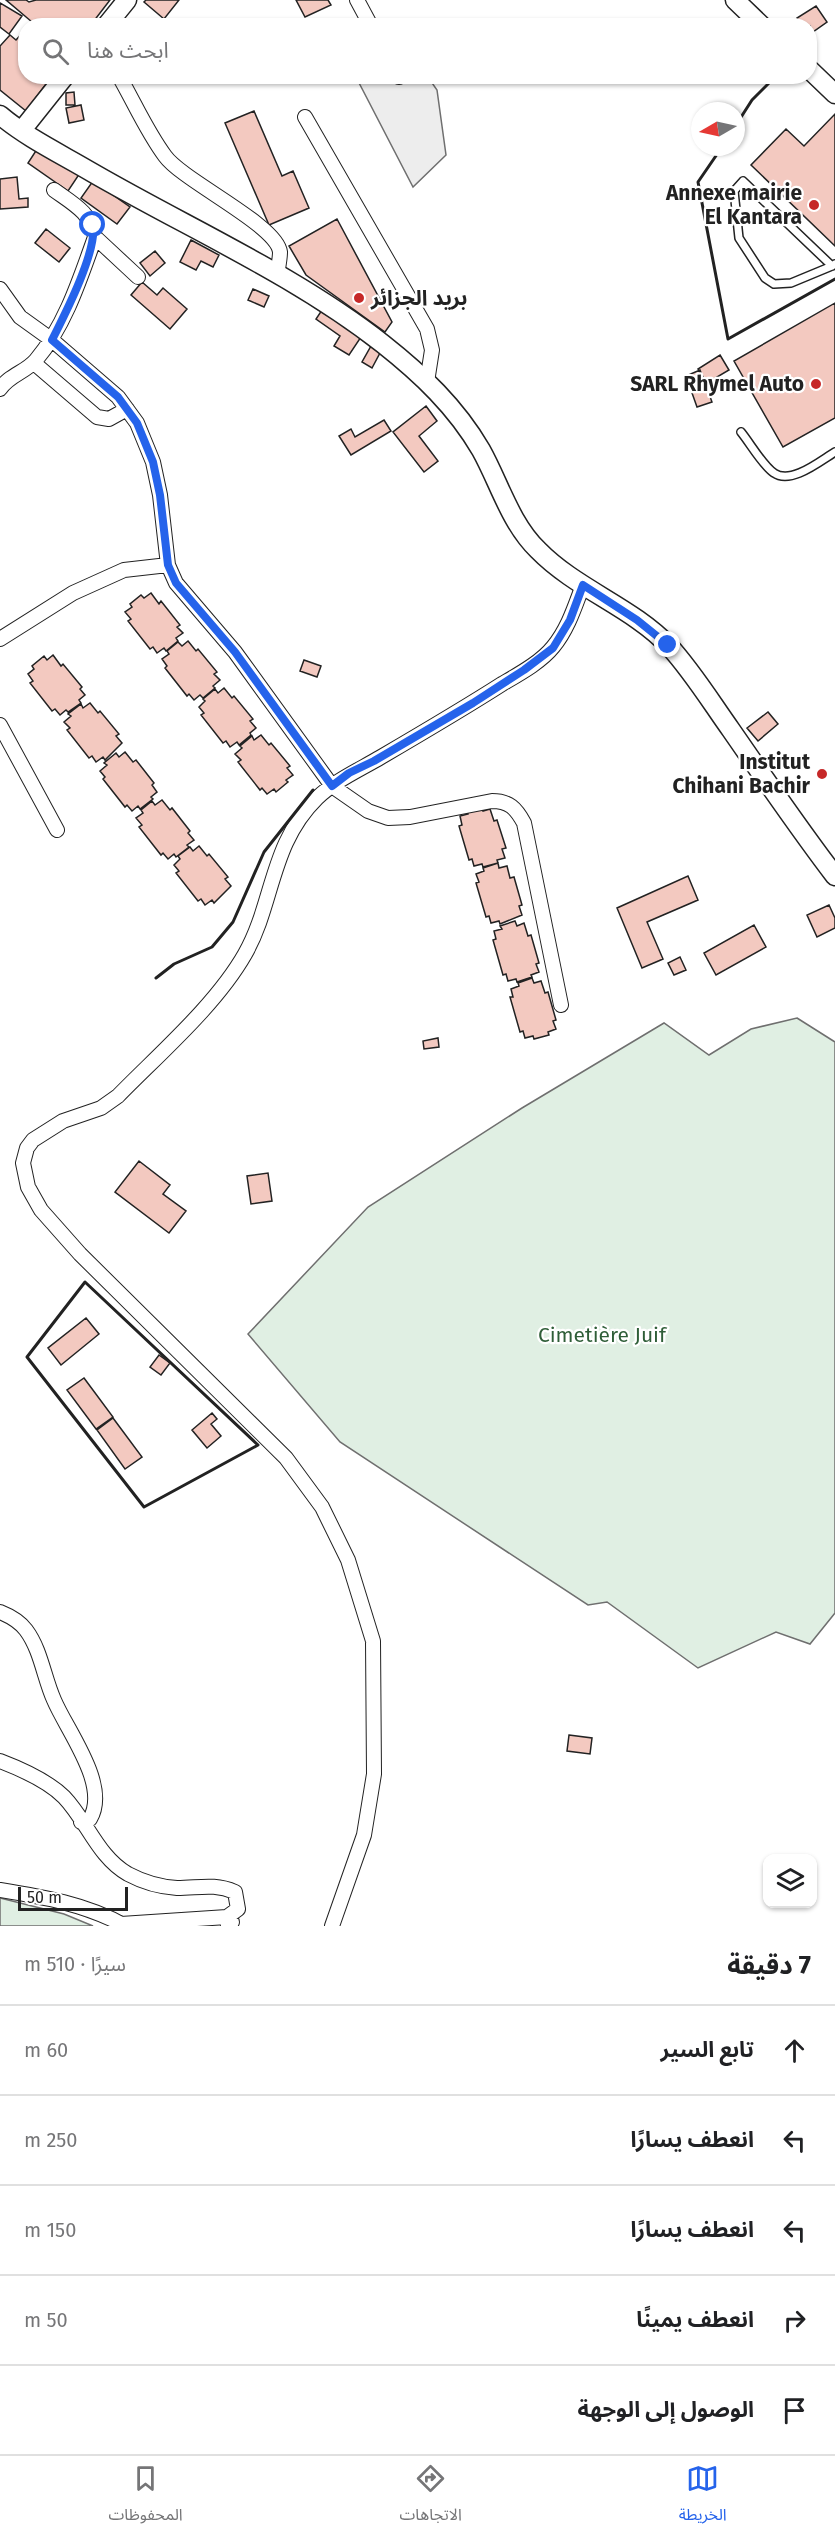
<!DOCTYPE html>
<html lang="ar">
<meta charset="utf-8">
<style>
body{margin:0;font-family:"Fira Sans","Noto Sans Arabic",sans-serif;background:#f6f6f6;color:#202124;direction:rtl}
.controls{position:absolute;right:18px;bottom:18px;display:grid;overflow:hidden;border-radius:12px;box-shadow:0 2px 4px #0004}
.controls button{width:54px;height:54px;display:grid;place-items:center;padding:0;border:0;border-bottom:2px solid #e0e0e0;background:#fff;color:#202124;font:30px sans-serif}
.compass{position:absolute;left:691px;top:102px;width:54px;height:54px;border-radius:50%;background:#fff;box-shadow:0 2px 4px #0004;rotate:261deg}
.scale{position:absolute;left:18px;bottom:15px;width:110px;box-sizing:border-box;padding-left:6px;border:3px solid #222;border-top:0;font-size:16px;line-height:21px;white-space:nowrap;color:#222;-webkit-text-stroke:4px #fff;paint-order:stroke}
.stop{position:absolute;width:18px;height:18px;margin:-14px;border:4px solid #2563eb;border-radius:50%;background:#fff}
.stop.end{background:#2563eb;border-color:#fff;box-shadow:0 2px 6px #0008}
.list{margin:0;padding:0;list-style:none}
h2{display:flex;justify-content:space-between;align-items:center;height:78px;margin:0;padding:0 24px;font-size:26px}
h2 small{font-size:20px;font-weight:400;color:#757577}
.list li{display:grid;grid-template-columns:39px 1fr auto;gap:18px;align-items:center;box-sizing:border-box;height:90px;padding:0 24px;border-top:2px solid #e0e0e0}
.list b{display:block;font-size:22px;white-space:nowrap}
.list em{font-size:20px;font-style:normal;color:#757577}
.icon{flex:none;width:33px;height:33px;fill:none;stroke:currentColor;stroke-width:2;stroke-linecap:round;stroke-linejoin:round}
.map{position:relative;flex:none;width:835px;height:1926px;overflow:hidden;direction:ltr}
.search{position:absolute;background:#fff;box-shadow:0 2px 4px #0004;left:18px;right:18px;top:18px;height:66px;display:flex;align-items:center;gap:15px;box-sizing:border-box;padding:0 21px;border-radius:24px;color:#757577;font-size:22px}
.sheet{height:528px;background:#fff}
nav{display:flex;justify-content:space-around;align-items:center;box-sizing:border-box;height:84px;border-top:2px solid #e0e0e0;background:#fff;font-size:16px;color:#757577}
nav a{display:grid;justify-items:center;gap:3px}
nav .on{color:#2563eb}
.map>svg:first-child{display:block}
.green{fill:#e0efe3;stroke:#6f6f6f;stroke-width:1.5}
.parking{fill:#ededed;stroke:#6f6f6f;stroke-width:1.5}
.building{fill:#f3c9c0;stroke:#222;stroke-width:1.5}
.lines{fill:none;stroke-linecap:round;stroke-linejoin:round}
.service-casing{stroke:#222;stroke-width:10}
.minor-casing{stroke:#222;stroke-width:16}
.secondary-casing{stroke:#222;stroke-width:21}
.service{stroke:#fff;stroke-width:7}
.minor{stroke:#fff;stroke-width:14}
.secondary{stroke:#fff;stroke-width:18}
.wall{stroke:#222;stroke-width:3}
.route{stroke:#2563eb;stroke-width:8}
.poi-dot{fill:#c62828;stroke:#fff;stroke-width:2}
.labels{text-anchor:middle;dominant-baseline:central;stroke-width:4.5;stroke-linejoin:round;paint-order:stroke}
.poi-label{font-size:21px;font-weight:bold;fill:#222;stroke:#fff;text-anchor:end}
.park-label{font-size:21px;fill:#2f5e38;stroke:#fff}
</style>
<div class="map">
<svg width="835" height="1926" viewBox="0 0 835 1926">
<rect width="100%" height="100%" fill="#fff"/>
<path class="green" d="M797 1018 835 1042V1613L810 1644 776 1632 698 1668 607 1602 588 1605 340 1442 248 1334 368 1207 522 1108 664 1023 709 1055 751 1029Z
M0 1898 64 1914 93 1926H0Z"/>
<path class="parking" d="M356 77H428L437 90 446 155 413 187Z"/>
<path class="building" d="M6 0H26L29 2 36 0H110L90 26H29L32 22Z
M146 0H179L164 19 144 2Z
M296 0H328L331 5 305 17Z
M0 3 22 16 9 34 0 27Z
M816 6 827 22 810 34V26H802L797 18Z
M26 29V76H52L26 111 0 90V46L10 35 16 40Z
M74 92 75 105H66V93Z
M81 105 84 120 69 123 66 108Z
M254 111 282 176 293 171 309 208 269 225 225 123Z
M835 114V246L751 165 786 129 804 146Z
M41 143 82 170 68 191 28 163Z
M17 177 19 199 28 198V207L0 209V179Z
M93 181 130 207 117 224 81 198Z
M337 219 392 322 385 332 306 275 289 246Z
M46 229 70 248 59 262 35 243Z
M191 240 219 255 213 267 201 261 196 270 180 262Z
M155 251 165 263 150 276 140 263Z
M142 282 157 295 163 288 187 309 170 329 131 295Z
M253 289 269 296 264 307 248 300Z
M835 303V418L783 447 734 361Z
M322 310 361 337 349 355 334 346 340 336 316 319Z
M371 346 381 351 372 368 362 362Z
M720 355 729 370 707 383 698 369Z
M700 370 712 402 697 407 686 376Z
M426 406 437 421 419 436 438 461 424 472 393 432Z
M384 420 391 431 351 455 339 436 351 429 355 437Z
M151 593 159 604 161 601 180 625 177 627 183 633 176 638 178 641 166 651 164 648 157 653 153 647 150 649 128 621 131 619 125 612 132 607 130 604 141 595 144 598Z
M188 641 196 651 198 649 217 672 214 674 220 680 213 686 215 688 203 698 200 695 194 700 189 694 187 696 165 668 167 666 162 659 169 654 167 651 178 642 182 646Z
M53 655 61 666 63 664 82 687 80 689 85 695 79 700 81 703 68 712 66 710 60 715 55 709 52 711 30 683 33 681 28 674 34 669 32 666 44 656 47 660Z
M304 660 321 666 317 677 300 671Z
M224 688 232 698 234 696 253 719 250 721 256 728 250 733 251 735 239 745 237 742 230 747 226 741 223 743 201 715 204 713 199 707 205 701 203 699 215 689 218 693Z
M90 703 98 713 100 711 119 734 116 736 122 743 105 760 103 757 96 762 92 756 89 758 67 730 70 728 64 722 71 716 68 714 81 704 83 708Z
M768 712 778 724 758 741 747 728Z
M261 735 269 745 271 743 290 766 287 768 293 775 286 780 288 782 276 792 274 789 267 794 262 788 260 790 238 762 241 760 235 754 242 748 240 746 252 736 254 740Z
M125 752 133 762 136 760 154 783 152 785 157 792 151 797 153 799 140 809 138 806 132 811 127 805 125 807 103 779 105 777 100 771 107 765 104 763 116 753 119 757Z
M162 800 170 810 172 808 190 831 188 833 194 840 187 845 189 847 176 857 174 854 168 859 163 853 161 855 139 827 142 825 136 818 143 813 141 810 152 801 155 805Z
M481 806 483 811 490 809 494 821 497 820 506 848 502 849 505 858 497 860 498 863 483 867 482 864 474 866 472 859 469 860 459 826 462 825 460 816 468 814 467 811Z
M199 846 207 856 209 854 228 877 225 879 231 886 214 903 212 900 205 905 201 899 198 901 176 873 179 871 174 865 180 859 178 856 190 847 193 851Z
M498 863 499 868 507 866 510 878 514 877 522 905 519 906 522 915 500 924 499 921 491 923 489 916 486 917 476 883 479 882 476 874 484 871 483 868Z
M688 876 698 900 647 922 663 959 642 968 617 908Z
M829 905 835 918V928L817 937 807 915Z
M515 921 517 926 524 923 528 936 531 935 539 963 536 964 539 972 531 975 532 977 517 982 516 979 508 981 506 974 503 975 493 940 496 939 494 931 502 929 500 926Z
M754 925 766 947 716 975 704 953Z
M680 957 686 970 674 975 668 963Z
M532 978 534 983 541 981 545 993 548 992 556 1020 553 1021 556 1029 548 1032 549 1035 534 1039 533 1036 525 1038 523 1031 520 1032 510 997H513L511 989 519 986 518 983Z
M438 1038 439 1047 424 1049 423 1041Z
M139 1161 170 1185 163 1194 186 1211 169 1233 115 1192Z
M268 1173 272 1201 251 1204 247 1176Z
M86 1318 99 1334 61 1365 48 1348Z
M159 1355 170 1363 161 1375 150 1367Z
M84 1378 113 1417 96 1429 67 1390Z
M212 1413 217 1419 211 1424 221 1436 207 1448 192 1430Z
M113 1418 142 1457 125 1469 97 1430Z
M569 1735 592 1738 590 1754 567 1751Z"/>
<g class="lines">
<defs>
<path id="service" d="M832 266 743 181 734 191 739 238 765 278 774 284 791 283 832 266 835 264
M741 432C750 443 763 466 774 473 791 485 820 461 835 452"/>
<path id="minor" d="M357 0 371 26
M119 76C134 102 147 132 165 156 183 181 277 225 280 252 280 259 278 268 277 275
M399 76V77
M305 117 427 329 432 350 427 382
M95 237 138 277
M0 289 20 317 52 340 118 397 137 423 153 462 160 495 168 565 176 583 235 652 332 786 368 811 388 818 410 817 492 801C509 801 516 808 524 823L561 1005
M34 363 97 417 109 419 127 409
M0 389C9 375 26 372 36 360 65 326 80 279 95 237 92 213 72 203 54 190
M0 639 73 593 124 570 168 565
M0 725 57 830
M0 1612C10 1616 20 1622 26 1630 41 1650 44 1678 54 1700 67 1731 110 1785 90 1819L81 1822
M0 1761C21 1769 48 1781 64 1797 87 1821 98 1857 128 1874 143 1882 161 1887 177 1888 199 1888 214 1883 235 1892L238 1909 227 1917 228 1926
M0 1890C43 1897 86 1904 125 1926
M121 1924 227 1917 232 1922
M332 1926 364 1835 374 1774 373 1641 348 1560 322 1507 286 1458 80 1254 41 1210 28 1187 23 1163 27 1148 33 1140 63 1121 101 1108 118 1096C159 1054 216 1005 245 954 274 903 270 844 317 798 336 780 359 770 381 757 422 733 463 709 502 684 519 674 541 662 553 647 568 629 575 606 583 585"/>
<path id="secondary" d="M735 0 762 26
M106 26 127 0
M810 70 835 94
M0 115C27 138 63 155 93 173 190 229 295 275 383 344 421 374 456 407 481 450 499 482 510 523 538 550 576 589 632 607 669 646 692 671 711 702 731 730 765 779 799 829 835 876
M22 130 65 76"/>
</defs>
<use href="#service" class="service-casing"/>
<use href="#minor" class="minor-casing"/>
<use href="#secondary" class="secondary-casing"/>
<use href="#service" class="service"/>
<use href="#minor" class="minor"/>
<use href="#secondary" class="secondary"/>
<path class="wall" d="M736 125 752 100 776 76
M722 147 698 182 728 339 835 279
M156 978 174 964 212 947 233 922 264 852 313 790
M85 1282 258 1445 144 1507 27 1357Z"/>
</g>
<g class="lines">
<path class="route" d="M93 225C97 252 65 314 52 340L118 397 137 423 153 462 160 495 168 565 176 583 235 652 332 786 349 773 374 761 473 703 524 670 553 648 570 620 583 585 637 620 668 645"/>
</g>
<g class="poi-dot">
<circle cx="814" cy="205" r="6"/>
<circle cx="359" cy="298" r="6"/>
<circle cx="816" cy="384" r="6"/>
<circle cx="822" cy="774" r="6"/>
</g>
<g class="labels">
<g class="poi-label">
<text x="802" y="193">Annexe mairie<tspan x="802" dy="24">El Kantara</tspan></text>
<text x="371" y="298" text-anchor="start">بريد الجزائر</text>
<text x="804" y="384">SARL Rhymel Auto</text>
<text x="810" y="762">Institut<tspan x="810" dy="24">Chihani Bachir</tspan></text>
</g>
<g class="park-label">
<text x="602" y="1335">Cimetière Juif</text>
</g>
</g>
</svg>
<div class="controls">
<button><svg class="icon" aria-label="layers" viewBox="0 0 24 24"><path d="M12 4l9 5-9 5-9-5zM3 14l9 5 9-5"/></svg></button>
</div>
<svg class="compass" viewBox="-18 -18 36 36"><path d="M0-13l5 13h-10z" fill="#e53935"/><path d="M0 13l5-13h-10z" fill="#757577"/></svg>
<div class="scale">50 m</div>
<div class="stop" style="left:93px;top:225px"></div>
<div class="stop end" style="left:668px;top:645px"></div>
<div class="search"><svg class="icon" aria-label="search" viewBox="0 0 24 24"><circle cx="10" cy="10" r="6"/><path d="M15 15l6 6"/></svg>ابحث هنا</div>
</div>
<section class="sheet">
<h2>7 دقيقة<small>سيرًا · 510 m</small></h2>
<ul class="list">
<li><svg class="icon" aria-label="ahead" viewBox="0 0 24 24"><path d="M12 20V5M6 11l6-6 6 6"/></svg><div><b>تابع السير</b></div><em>60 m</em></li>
<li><svg class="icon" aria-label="left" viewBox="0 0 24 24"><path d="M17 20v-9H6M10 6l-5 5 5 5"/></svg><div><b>انعطف يسارًا</b></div><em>250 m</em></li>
<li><svg class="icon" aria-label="left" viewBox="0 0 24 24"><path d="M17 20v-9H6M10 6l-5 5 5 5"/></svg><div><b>انعطف يسارًا</b></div><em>150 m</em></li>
<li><svg class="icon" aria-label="right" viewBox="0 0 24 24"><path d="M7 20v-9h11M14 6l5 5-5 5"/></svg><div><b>انعطف يمينًا</b></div><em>50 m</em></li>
<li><svg class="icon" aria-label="arrive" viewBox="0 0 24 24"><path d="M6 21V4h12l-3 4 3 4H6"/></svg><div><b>الوصول إلى الوجهة</b></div></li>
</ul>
</section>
<nav>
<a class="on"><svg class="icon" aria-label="map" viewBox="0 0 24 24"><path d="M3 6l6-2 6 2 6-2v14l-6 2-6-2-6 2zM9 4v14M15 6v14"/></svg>الخريطة</a>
<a><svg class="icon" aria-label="directions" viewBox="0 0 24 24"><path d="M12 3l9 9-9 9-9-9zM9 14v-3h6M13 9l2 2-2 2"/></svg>الاتجاهات</a>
<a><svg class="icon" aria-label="saved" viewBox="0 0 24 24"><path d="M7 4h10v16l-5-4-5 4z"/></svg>المحفوظات</a>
</nav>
